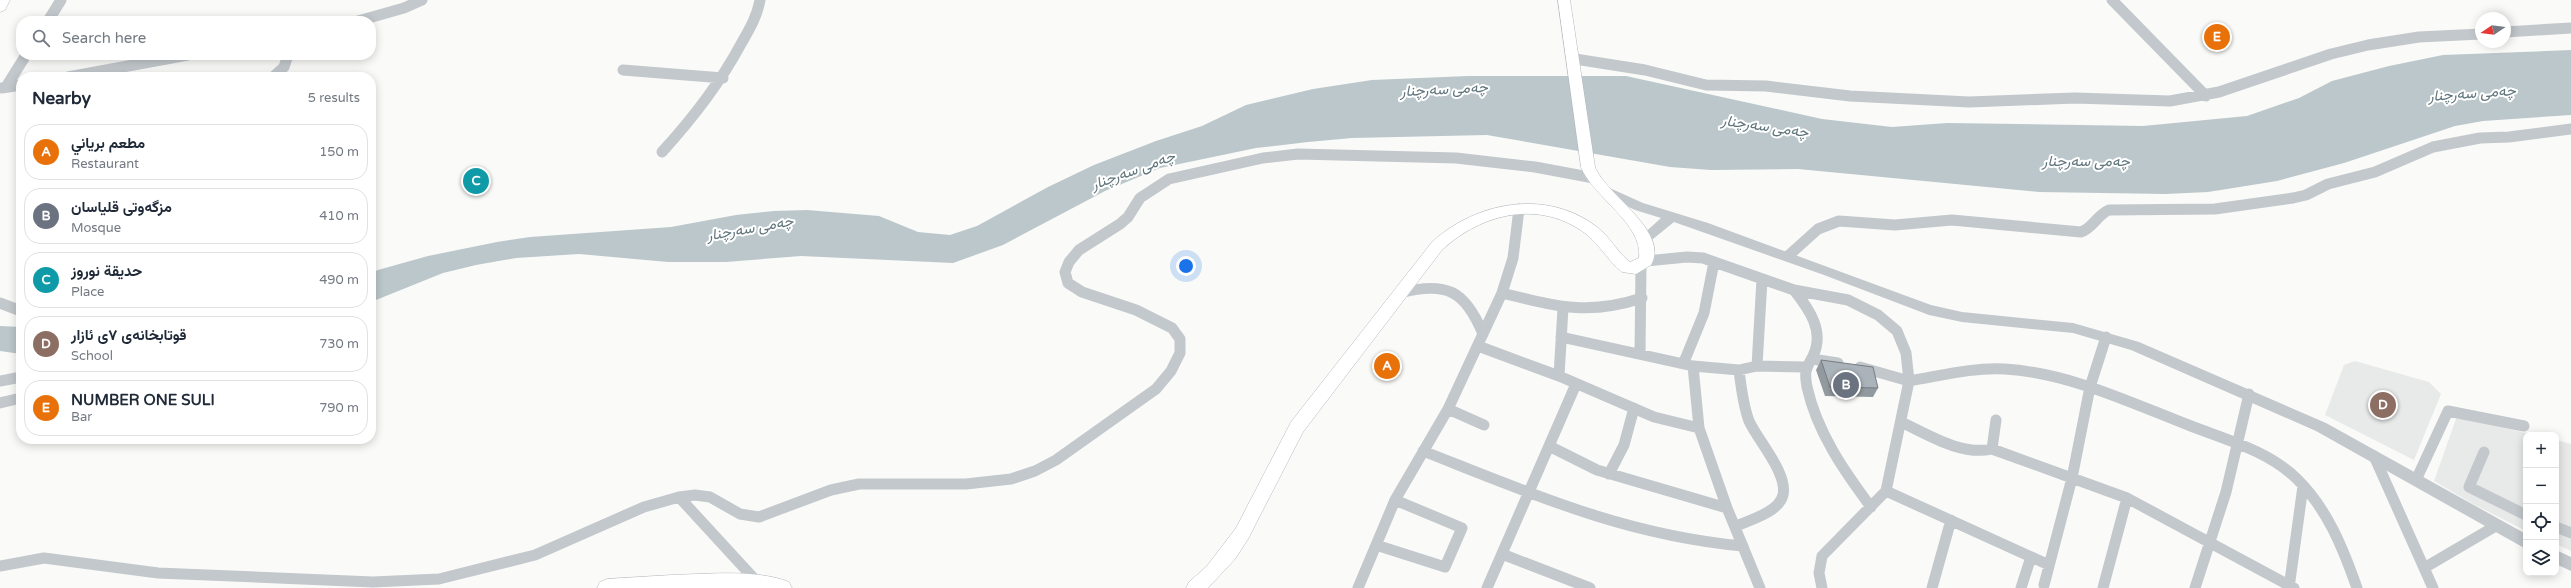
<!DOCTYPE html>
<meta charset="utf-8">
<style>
body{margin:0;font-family:"Varela Round",Vazirmatn,sans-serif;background:#f6f6f7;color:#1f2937}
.controls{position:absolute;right:12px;bottom:12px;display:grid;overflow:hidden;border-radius:8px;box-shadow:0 2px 10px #0003}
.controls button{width:36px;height:36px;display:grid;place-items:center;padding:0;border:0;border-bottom:1px solid #e0e1e3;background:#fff;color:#1f2937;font:20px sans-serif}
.compass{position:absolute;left:2475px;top:12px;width:36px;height:36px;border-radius:50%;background:#fff;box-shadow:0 2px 10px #0003;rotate:257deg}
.you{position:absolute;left:1186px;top:266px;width:14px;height:14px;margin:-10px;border:3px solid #fff;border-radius:50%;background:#1a73e8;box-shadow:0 0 0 6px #1a73e833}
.badge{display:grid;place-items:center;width:26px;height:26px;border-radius:50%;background:#0f766e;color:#fff;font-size:13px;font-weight:700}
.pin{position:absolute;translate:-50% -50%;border:2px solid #fff;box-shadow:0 1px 4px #0006}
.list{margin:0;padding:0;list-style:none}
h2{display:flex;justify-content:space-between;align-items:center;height:52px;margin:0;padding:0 16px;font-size:17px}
h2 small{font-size:13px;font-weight:400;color:#747a83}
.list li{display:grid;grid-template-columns:26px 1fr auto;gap:12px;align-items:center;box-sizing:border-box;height:56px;margin:0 8px 8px;padding:0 8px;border:1px solid #e0e1e3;border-radius:16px}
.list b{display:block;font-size:15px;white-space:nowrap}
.list p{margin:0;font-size:13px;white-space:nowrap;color:#747a83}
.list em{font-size:13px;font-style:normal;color:#747a83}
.icon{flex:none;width:22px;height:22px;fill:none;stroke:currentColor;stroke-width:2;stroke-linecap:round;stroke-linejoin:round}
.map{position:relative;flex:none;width:2571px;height:588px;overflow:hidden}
.search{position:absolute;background:#fff;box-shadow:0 2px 10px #0003;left:16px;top:16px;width:360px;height:44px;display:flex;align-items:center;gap:10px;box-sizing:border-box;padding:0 14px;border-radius:16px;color:#747a83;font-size:15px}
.panel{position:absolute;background:#fff;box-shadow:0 2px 10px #0003;left:16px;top:72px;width:360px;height:372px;border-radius:16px}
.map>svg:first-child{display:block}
.built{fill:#e8e9e9}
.water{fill:#bbc7cb}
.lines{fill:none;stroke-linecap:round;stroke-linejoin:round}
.secondary-casing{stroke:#b3babf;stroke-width:1}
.primary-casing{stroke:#b5babe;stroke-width:1}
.minor{stroke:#c3c8cc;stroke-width:11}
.tertiary{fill:#c3c8cc;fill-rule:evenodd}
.secondary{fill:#fff;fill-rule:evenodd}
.primary{fill:#fff;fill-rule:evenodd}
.wall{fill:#929a9f}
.building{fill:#aab3b9;stroke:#777d82}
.labels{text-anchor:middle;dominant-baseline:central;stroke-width:4;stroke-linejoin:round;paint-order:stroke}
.water-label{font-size:15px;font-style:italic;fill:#60757c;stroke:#fff}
</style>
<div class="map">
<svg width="2571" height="588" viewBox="0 0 2571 588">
<rect width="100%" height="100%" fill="#fafaf8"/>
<path class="built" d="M2355 361 2429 382 2441 394 2414 460 2325 415 2344 365Z
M2457 416 2534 435H2526V531L2473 504 2434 481Z
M2556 440 2571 444V551L2556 544Z"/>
<path class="water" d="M2571 50V115L2483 121 2455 126 2344 163 2277 181 2208 192 2166 194 2039 192 1798 169 1711 170 1670 167 1487 135 1352 138 1308 142 1256 148 1160 168 1105 191 1003 245 953 263 801 256 726 262H668L579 254 516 258 476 265 443 273 371 302V273L378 270 428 256 497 242 530 237 671 227 736 215 774 211 807 210 879 216 918 232 950 235 977 226 1048 187 1094 165 1156 141 1202 126 1246 105 1313 89 1372 80 1468 76H1626L1822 119 1892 127 1947 123 2143 126 2247 116 2299 98 2332 81 2389 66 2443 55Z
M0 326 21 327V354L0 351Z"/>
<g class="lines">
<defs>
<path id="secondary" d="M1558 0H1570L1595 167C1606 195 1670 231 1651 265L1636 274 1622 272C1608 261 1600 245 1586 234 1540 199 1482 213 1442 250L1303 432 1248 539 1235 559 1208 588H1186L1189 582 1207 566 1236 528 1291 422 1432 242C1476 202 1546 188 1597 227 1610 237 1617 252 1630 262L1639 258C1643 223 1594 199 1581 167Z"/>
<path id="primary" d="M0 0H10L5 10 0 12Z
M672 575C707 574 757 569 789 582L792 588H597L600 582 607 579Z"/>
</defs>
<use href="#secondary" class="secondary-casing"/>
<use href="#primary" class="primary-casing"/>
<path class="minor" d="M2112 0 2206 96
M48 21 61 0
M358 21 404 8 422 0
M2505 32 2571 28
M1575 59 1645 70 1706 85 1766 86 1850 96 1969 102 2075 98 2170 101 2219 92 2331 54 2368 45 2419 37 2481 34
M623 70 723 78
M68 77 188 55
M273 77 284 67 288 55
M6 87 26 55
M2 88 21 85
M662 152C693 118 719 85 741 44 749 30 757 17 760 0
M1788 256 1818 229 1839 221 1895 225 1952 220 2081 232C2093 228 2097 215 2109 210L2215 209 2293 198 2306 195 2328 184 2375 172 2433 147 2480 138 2509 137 2571 129
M1646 261 1687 257 1703 258 1794 290 1848 300 1878 315 1897 331 1906 353 1909 381C1940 376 1973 367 2005 369 2070 373 2131 403 2191 426 2227 440 2268 451 2296 478 2327 508 2343 548 2357 588
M1794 290C1809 309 1825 331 1813 356 1806 369 1804 371 1807 387 1817 432 1844 471 1871 507
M1400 293C1446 281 1465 290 1483 334
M1502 293C1556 306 1587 316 1642 298
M0 303 21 311
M1561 337 1693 366 1739 370 1757 366 1805 367
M1478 346 1559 376 1654 417 1699 428
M1640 353 1641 265
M1812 359 1838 363
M1684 362 1704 313 1714 262
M1693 366 1699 428 1727 508 1760 588
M1757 366 1762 279
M1559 376 1563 308
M0 381 21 377
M0 403 21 398
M1448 409 1484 425
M1901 422C1929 435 1961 456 1992 449L2127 498 2294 588
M1549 446 1597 470 1727 508
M1992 449 1996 420
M1423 451C1532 494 1625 535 1743 546
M2484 452 2469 487 2526 515
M2374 456 2433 588
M1609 474 1624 445 1634 408
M2416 480 2448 411 2524 426
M1886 491 2049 565
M679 497 759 584
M1736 526C1750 520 1779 512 1783 495 1788 473 1758 441 1749 421 1743 405 1741 387 1739 370
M2556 527 2571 533
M1376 545 1445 567 1462 528 1395 500
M1502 554 1590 588
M0 566 44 558 158 573 373 582 439 579 535 555 644 507 679 497 695 495 710 497 740 514 759 517 831 490 859 484H966L1011 479 1035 471 1056 460 1156 389 1171 371 1180 353V339L1172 328 1136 310 1082 292 1068 283 1065 272 1069 262 1079 250 1120 224 1128 217 1140 198 1169 179 1263 158 1298 154 1456 158 1535 167 1594 178
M2424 568 2494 527
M2044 585 2072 478 2090 387 2106 337
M1358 588 1395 500 1448 409 1502 293 1513 258 1519 209
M1487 588 1576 384
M1822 588 1819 573 1822 556 1886 491 1909 381 1860 367
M1932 588 1951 520
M2021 588 2031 557
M2103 588 2127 498
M2195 588 2226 492 2249 394
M2289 588 2303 486"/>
<path class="tertiary" d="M1603 185 1643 203 1708 223 1931 305 1962 312 2073 323 2139 342 2326 423 2526 534V549L2316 431 2131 350 2073 333 1962 322 1929 315 1824 275 1674 222 1648 243H1640L1638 240 1640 237 1661 218 1635 210 1599 193 1597 190Z
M2556 550 2571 557V571L2556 564Z"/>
<use href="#secondary" class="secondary"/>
<use href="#primary" class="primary"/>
</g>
<path class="wall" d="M1821 360 1878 388 1873 397 1825 396 1816 370Z"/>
<path class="building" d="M1821 360 1873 367 1878 388 1830 387Z"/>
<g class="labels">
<g class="water-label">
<text transform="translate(1444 89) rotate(-3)">چەمی سەرچنار</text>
<text transform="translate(2472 93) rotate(-4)">چەمی سەرچنار</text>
<text transform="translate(1765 126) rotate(8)">چەمی سەرچنار</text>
<text x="2086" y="161">چەمی سەرچنار</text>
<text transform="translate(1133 170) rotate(-20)">چەمی سەرچنار</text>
<text transform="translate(750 228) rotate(-10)">چەمی سەرچنار</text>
</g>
</g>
</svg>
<div class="controls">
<button>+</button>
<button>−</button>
<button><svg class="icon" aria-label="locate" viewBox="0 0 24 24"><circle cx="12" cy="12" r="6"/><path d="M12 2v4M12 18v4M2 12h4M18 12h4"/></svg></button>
<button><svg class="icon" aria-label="layers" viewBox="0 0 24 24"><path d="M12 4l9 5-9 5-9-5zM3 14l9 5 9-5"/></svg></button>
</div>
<svg class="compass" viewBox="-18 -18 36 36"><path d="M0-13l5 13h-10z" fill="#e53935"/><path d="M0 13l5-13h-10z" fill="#747a83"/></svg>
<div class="you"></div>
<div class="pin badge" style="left:1387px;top:366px;background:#e8710a">A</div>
<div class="pin badge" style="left:1846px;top:385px;background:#6b7280">B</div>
<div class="pin badge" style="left:476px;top:181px;background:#0f9aa8">C</div>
<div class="pin badge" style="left:2383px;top:405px;background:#8d6e63">D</div>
<div class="pin badge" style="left:2217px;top:37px;background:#e8710a">E</div>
<div class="search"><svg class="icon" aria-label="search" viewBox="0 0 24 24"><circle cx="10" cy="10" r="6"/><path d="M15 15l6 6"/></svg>Search here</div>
<section class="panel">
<h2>Nearby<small>5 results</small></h2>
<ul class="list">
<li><span class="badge" style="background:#e8710a">A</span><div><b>مطعم برياني</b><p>Restaurant</p></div><em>150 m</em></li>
<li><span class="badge" style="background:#6b7280">B</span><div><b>مزگەوتی قلیاسان</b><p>Mosque</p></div><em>410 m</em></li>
<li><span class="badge" style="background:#0f9aa8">C</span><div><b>حديقة نوروز</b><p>Place</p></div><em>490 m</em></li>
<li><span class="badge" style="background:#8d6e63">D</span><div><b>قوتابخانەی ٧ی ئازار</b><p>School</p></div><em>730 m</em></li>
<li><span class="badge" style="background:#e8710a">E</span><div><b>NUMBER ONE SULI</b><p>Bar</p></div><em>790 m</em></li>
</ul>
</section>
</div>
